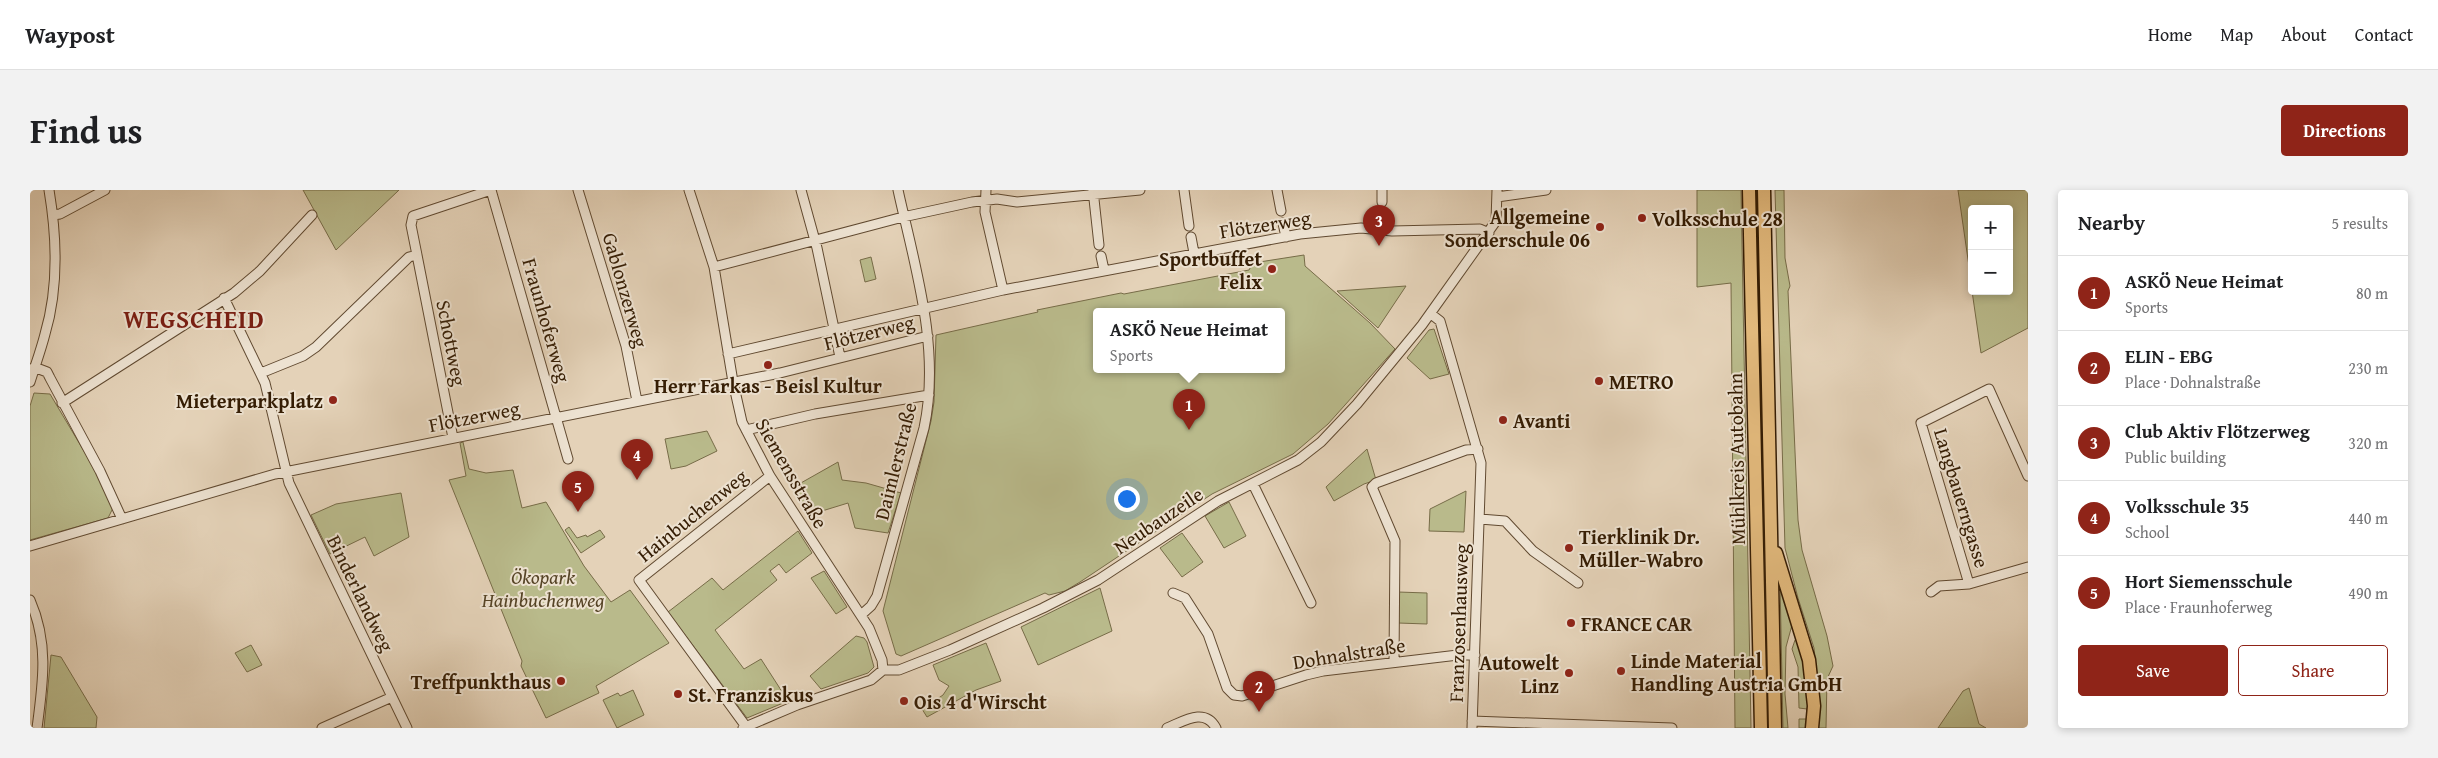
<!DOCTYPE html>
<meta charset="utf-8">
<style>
body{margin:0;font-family:"Gentium Book Plus",serif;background:#f2f2f2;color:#202124}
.controls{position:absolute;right:15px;top:15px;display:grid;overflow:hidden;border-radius:5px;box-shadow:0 2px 8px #0003}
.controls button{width:45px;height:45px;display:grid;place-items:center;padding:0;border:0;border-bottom:1px solid #e0e0e0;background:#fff;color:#202124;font:25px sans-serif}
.you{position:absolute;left:1096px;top:308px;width:18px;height:18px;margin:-12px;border:4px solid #fff;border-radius:50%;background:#1a73e8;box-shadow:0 0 0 8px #1a73e833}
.badge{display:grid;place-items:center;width:32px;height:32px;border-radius:50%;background:#8f2418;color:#fff;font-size:16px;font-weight:700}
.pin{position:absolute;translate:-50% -41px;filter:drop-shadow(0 1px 2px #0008)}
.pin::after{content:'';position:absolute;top:26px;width:18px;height:15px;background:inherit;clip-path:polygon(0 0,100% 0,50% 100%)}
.popup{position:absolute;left:1063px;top:118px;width:192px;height:65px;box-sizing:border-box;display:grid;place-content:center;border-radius:5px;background:#fff;filter:drop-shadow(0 1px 4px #0005);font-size:16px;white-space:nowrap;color:#757577}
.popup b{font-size:19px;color:#202124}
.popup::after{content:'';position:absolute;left:50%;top:100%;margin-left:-10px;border:10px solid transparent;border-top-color:#fff}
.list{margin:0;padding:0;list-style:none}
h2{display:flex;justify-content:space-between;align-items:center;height:65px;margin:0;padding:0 20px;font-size:21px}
h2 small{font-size:16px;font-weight:400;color:#757577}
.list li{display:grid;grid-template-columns:32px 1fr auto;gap:15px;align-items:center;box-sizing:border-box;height:75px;padding:0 20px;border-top:1px solid #e0e0e0}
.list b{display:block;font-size:19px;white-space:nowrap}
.list p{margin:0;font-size:16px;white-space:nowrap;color:#757577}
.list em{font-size:16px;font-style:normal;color:#757577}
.actions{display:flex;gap:10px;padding:15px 20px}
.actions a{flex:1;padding:11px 0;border:1px solid #8f2418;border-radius:5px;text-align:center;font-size:18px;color:#8f2418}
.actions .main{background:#8f2418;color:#fff}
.map{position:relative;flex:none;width:1998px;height:538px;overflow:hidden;border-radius:5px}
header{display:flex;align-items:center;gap:30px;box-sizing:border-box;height:70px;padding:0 25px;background:#fff;border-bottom:1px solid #e0e0e0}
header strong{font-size:24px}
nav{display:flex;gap:28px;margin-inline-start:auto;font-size:18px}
.intro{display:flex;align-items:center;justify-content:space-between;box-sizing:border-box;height:120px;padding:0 30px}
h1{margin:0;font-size:35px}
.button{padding:12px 22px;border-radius:5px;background:#8f2418;color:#fff;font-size:18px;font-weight:700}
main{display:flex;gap:30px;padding:0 30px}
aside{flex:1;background:#fff;border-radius:5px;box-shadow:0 2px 8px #0003}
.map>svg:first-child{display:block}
.green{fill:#b9ba8b;stroke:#776c48;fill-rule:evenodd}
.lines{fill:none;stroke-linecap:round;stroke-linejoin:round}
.minor-casing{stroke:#614a31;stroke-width:11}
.highway-casing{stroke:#351d04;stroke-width:15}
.minor{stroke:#ede2d1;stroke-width:9}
.highway{stroke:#e2b97c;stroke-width:12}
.poi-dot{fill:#8f2418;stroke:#ede2d1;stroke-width:2}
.labels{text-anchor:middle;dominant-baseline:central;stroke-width:4;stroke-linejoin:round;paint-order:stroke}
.poi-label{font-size:20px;font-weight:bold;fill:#351d04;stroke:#ede2d1;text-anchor:start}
.street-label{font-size:20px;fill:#351d04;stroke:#ede2d1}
.park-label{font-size:20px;font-style:italic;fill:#564426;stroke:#ede2d1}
.district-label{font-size:25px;font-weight:bold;letter-spacing:1px;fill:#7a1f14;stroke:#ede2d1}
</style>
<header>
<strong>Waypost</strong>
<nav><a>Home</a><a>Map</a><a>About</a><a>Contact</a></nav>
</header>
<div class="intro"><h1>Find us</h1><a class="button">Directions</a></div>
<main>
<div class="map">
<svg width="1998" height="538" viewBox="0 0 1998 538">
<rect width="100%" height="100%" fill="#e4d2b8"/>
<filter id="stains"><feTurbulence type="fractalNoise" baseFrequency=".004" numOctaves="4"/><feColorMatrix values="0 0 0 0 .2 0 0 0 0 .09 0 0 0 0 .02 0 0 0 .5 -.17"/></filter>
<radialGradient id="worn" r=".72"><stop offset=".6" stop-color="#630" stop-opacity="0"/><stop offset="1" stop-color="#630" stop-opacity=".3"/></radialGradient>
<path class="green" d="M273 0H369L306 60Z
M1667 0H1711L1721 538H1705L1701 93 1667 97Z
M1745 0H1754L1755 68 1760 96 1758 101 1768 330 1772 360 1797 446 1803 476 1797 489 1796 538H1786L1788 496 1784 458 1768 408 1755 358Z
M1928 0H1998V138L1951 163 1942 101H1979V19H1942V97Z
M1274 65 1275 76 1340 133 1365 159 1298 234 1263 264 1182 304 1050 392 1035 401 1019 405 1015 403 871 466 866 464 853 421 901 231 904 212 906 145 1008 122 1007 120 1091 103 1094 104 1219 80 1223 73ZM1066 121H1252V179H1066Z
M841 67 846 89 835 92 830 70Z
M1376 96 1348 138 1307 101Z
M1404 139 1419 184 1400 189 1377 168 1399 140Z
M4 203 20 204 64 278 83 318 78 328 0 350V216Z
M677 241 687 261 656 276 641 279 635 249Z
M433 252 439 279 456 283 483 280 492 318 516 312 554 376 581 412 600 400 639 453 566 496 569 503 516 528 491 476 492 471 419 290 436 286 430 253Z
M1337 259 1346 290 1334 294 1304 311 1296 297Z
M808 272 812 290 836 293 871 303 858 343 825 338 818 313 779 325 762 298Z
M1436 301 1434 342 1399 341 1400 319Z
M371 303 379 347 344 366 335 347 300 364 281 325 306 314Z
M1199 312 1216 346 1194 358 1175 326Z
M539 337 547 348 556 345 557 347 570 340 575 347 551 363 535 340Z
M768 341 782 363 756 383 749 374 740 381 747 390 685 440 714 479 731 469 758 511 717 528 638 422 682 388 693 400Z
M1152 343 1173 372 1152 387 1130 358Z
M794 381 817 417 806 424 781 388Z
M1750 392 1762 435 1756 457 1755 504 1758 538H1753Z
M1070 398 1082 441 1008 475 991 437Z
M1368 402 1397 403V434L1368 433Z
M826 446 834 448 837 452 844 477 838 483 791 499 780 486Z
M1769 447 1778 483 1779 538H1769V529H1777V519L1769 518 1768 477 1762 459 1765 450Z
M956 453 971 491 946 500 897 527 892 519 913 505 919 496 909 490 903 475Z
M221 455 232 475 217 482 205 463Z
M21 465 31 467 67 527 66 538H14Z
M1939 498 1949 534 1956 538H1908L1933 501Z
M603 500 614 525 587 538 573 510 588 503 590 506Z"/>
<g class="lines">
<defs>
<path id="minor" d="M461 0 538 269
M548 0 596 156 607 211
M659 0 684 77 703 192 712 232 740 286 839 438 852 470 853 480
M771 0 787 58 810 167
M956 0 955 22 973 100
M1063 0 1069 55
M1154 0 1159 36
M1247 0 1251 21
M1352 0V12
M1467 7 1516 0
M23 25 30 24 75 0
M1253 33 1256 47
M1352 40 1353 23
M1161 47 1164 63
M387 65 423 248
M1071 66 1074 80
M684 77 873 27 942 12 967 9 987 12 1110 0
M194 108 235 193 259 293 377 538
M1401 124 1410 131 1451 273 1442 538
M698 164 973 100 1270 44 1331 38 1362 41 1450 39 1459 43
M4 177 17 182 20 188 70 281 92 329
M231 183 273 166 286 157 379 67 387 65 381 35 383 26 461 0
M0 192C5 176 11 160 15 144 29 97 27 48 19 0
M32 213 204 103 230 81 282 25
M716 240 785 224 899 205
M1223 294 1281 413
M1450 329 1475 331 1503 361 1548 393
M0 356 245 284 750 183 898 146
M1939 394 1891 233 1959 199 1998 286
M1901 402 1909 396 1939 394 1998 377
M1143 403 1155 408 1178 444 1197 498 1204 505 1212 506 1276 485 1293 481 1428 465H1445
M0 410C19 453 13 493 7 538
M831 425 841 416 847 406 894 238C911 159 885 77 868 0
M1364 472 1365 351 1342 297 1346 293 1436 260 1448 259
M1442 531 1642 538
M292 538 362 507
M713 538 767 515 841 490 853 480H869L920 460 1013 418 1068 390 1188 311 1268 270 1291 252 1327 214 1392 135 1466 31 1467 0
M717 538 609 390 740 286
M1137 538C1154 531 1175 517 1186 538"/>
<path id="highway" d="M1719 0 1731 538
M1734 0 1745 538
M1746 363 1779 470 1784 516 1782 538"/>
</defs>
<use href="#minor" class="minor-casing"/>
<use href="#highway" class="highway-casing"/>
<use href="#minor" class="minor"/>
<use href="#highway" class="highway"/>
</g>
<g class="poi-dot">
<circle cx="1612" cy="28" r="5"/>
<circle cx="1570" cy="37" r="5"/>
<circle cx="1242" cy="79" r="5"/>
<circle cx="738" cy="175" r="5"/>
<circle cx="1569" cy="191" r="5"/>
<circle cx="303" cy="210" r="5"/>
<circle cx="1473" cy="230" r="5"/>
<circle cx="1539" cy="358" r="5"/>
<circle cx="1541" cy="433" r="5"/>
<circle cx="1591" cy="481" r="5"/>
<circle cx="1539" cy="483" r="5"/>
<circle cx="531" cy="491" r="5"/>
<circle cx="648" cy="504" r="5"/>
<circle cx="874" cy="511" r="5"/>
</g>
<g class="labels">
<g class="poi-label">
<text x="1560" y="26" text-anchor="end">Allgemeine<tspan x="1560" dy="23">Sonderschule 06</tspan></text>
<text x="1622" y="28">Volksschule 28</text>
<text x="1232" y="68" text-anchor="end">Sportbuffet<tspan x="1232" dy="23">Felix</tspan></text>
<text x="1579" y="191">METRO</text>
<text x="738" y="195" text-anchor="middle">Herr Farkas - Beisl Kultur</text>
<text x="293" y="210" text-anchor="end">Mieterparkplatz</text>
<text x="1483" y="230">Avanti</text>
<text x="1549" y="346">Tierklinik Dr.<tspan x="1549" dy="23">Müller-Wabro</tspan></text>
<text x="1551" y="433">FRANCE CAR</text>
<text x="1601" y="470">Linde Material<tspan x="1601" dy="23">Handling Austria GmbH</tspan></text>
<text x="1529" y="472" text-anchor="end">Autowelt<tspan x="1529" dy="23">Linz</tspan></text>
<text x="521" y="491" text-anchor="end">Treffpunkthaus</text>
<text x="658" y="504">St. Franziskus</text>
<text x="884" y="511">Ois 4 d'Wirscht</text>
</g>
<g class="street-label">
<text transform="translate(1235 34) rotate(-9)">Flötzerweg</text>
<text transform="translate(596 100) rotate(74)">Gablonzerweg</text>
<text transform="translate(517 130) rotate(74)">Fraunhoferweg</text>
<text transform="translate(839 142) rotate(-14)">Flötzerweg</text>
<text transform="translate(422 153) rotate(79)">Schottweg</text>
<text transform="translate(444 226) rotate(-11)">Flötzerweg</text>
<text transform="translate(1706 269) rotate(-91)">Mühlkreis Autobahn</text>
<text transform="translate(865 271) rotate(-76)">Daimlerstraße</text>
<text transform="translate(762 283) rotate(60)">Siemensstraße</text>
<text transform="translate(1932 308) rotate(73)">Langbauerngasse</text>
<text transform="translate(662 325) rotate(-39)">Hainbuchenweg</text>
<text transform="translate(1128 330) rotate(-34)">Neubauzeile</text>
<text transform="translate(331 403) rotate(64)">Binderlandweg</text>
<text transform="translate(1428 433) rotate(-88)">Franzosenhausweg</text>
<text transform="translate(1319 463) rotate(-9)">Dohnalstraße</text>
</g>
<g class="park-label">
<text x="513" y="386">Ökopark<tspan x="513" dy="23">Hainbuchenweg</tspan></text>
</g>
<g class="district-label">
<text x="164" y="129">WEGSCHEID</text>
</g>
</g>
<rect width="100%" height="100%" filter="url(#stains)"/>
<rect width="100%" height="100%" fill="url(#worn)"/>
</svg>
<div class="controls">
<button>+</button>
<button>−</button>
</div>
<div class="you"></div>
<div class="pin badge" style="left:1159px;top:240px">1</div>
<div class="popup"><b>ASKÖ Neue Heimat</b>Sports</div>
<div class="pin badge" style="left:1229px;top:522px">2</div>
<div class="pin badge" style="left:1349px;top:56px">3</div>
<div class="pin badge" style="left:607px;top:290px">4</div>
<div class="pin badge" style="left:548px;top:322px">5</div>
</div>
<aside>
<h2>Nearby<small>5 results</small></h2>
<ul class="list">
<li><span class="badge">1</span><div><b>ASKÖ Neue Heimat</b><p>Sports</p></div><em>80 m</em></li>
<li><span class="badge">2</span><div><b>ELIN - EBG</b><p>Place · Dohnalstraße</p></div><em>230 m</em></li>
<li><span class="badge">3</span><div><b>Club Aktiv Flötzerweg</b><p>Public building</p></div><em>320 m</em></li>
<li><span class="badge">4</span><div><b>Volksschule 35</b><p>School</p></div><em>440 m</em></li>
<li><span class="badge">5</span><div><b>Hort Siemensschule</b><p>Place · Fraunhoferweg</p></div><em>490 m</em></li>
</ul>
<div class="actions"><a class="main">Save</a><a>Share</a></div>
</aside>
</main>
